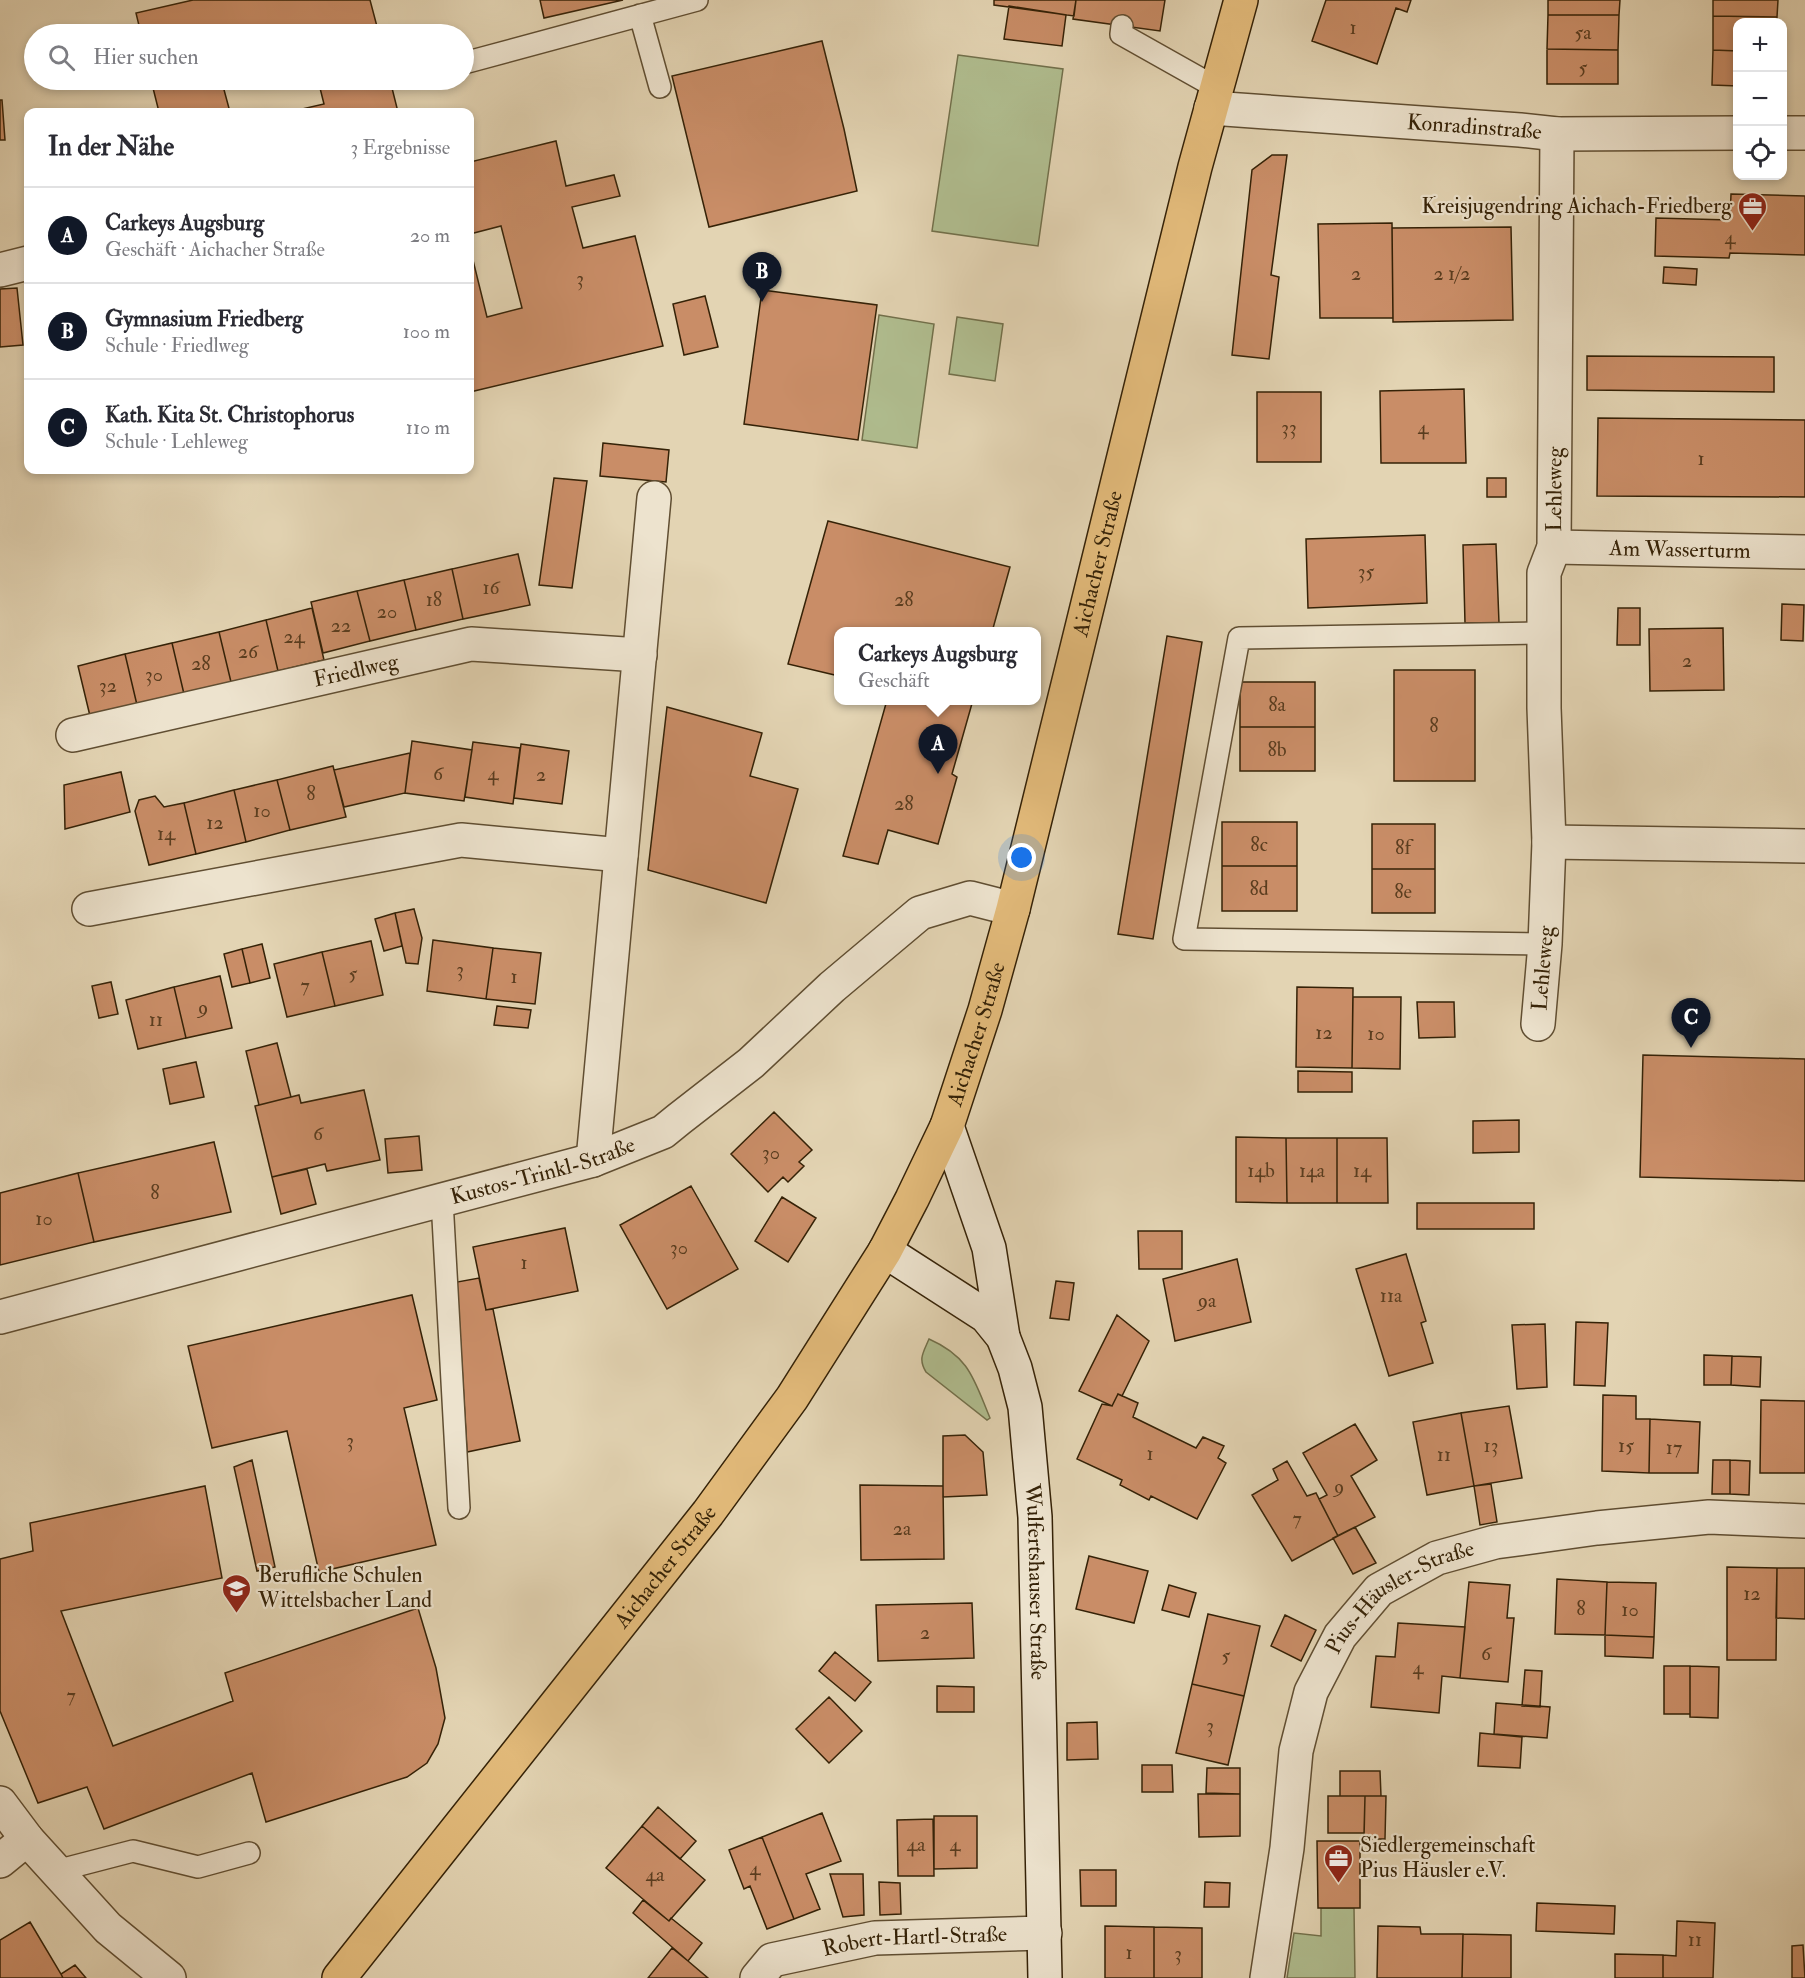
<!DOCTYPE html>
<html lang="de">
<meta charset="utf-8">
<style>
body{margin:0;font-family:"IM FELL Double Pica",serif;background:#f7f7f7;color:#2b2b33}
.controls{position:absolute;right:18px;top:18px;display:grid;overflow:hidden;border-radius:12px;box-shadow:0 3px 9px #0003}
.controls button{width:54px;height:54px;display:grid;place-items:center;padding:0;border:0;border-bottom:2px solid #e1e1e2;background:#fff;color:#2b2b33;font:30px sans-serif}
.you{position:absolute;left:1022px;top:858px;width:21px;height:21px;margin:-15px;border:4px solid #fff;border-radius:50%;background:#1a73e8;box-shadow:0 0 0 9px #1a73e833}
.badge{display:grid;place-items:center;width:39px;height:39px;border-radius:50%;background:#111827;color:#fff;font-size:20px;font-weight:700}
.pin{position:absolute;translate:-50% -50px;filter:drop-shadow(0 2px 3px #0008)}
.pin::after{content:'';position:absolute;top:32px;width:21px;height:18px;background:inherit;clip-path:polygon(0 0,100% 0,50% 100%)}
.popup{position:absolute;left:834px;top:627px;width:207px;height:78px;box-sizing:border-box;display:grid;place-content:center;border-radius:12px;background:#fff;filter:drop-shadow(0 2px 4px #0005);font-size:20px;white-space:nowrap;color:#7c7c81}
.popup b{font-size:22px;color:#2b2b33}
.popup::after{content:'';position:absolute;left:50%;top:100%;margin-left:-12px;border:12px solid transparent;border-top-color:#fff}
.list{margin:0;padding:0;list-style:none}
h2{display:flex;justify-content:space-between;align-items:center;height:78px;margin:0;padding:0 24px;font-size:26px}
h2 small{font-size:20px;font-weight:400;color:#7c7c81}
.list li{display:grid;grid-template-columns:39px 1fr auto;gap:18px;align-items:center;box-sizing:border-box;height:96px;padding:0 24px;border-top:2px solid #e1e1e2}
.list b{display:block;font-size:22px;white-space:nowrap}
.list p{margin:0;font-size:20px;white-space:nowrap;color:#7c7c81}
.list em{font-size:20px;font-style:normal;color:#7c7c81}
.icon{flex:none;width:33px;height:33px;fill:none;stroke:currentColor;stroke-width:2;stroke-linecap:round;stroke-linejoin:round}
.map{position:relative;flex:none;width:1805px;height:1978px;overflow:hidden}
.search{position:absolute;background:#fff;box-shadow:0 3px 9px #0003;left:24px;top:24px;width:450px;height:66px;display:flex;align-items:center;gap:15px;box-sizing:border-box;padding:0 21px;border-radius:33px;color:#7c7c81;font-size:22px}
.panel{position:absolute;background:#fff;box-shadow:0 3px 9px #0003;left:24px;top:108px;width:450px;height:366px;border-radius:12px}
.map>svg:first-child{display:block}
.green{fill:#b0bd8f;stroke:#72704b;stroke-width:1.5}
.building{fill:#c98d67;stroke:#352207;stroke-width:1.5}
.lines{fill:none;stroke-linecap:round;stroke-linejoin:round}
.lane-casing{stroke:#604e32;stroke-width:24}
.street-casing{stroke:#604e32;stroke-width:36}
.secondary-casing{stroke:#352207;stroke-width:36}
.primary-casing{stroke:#352207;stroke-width:36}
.lane{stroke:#ede3ce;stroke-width:21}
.street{stroke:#ede3ce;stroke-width:33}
.secondary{stroke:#ede3ce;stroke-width:33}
.primary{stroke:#e2ba7a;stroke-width:33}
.labels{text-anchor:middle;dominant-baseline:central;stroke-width:4.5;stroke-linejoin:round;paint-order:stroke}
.number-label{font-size:20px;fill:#5a3d1f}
.street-label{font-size:22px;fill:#352207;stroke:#ede3ce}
.poi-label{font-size:22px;fill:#352207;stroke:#ede3ce;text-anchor:start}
</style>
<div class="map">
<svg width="1805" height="1978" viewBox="0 0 1805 1978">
<rect width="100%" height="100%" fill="#e3d4b3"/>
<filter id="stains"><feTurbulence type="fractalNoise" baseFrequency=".00333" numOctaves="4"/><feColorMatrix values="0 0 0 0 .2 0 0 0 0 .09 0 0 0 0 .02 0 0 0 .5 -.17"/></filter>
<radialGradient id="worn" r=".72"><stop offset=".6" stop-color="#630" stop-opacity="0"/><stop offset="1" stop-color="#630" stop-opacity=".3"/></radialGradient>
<path class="green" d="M958 55 1063 69 1038 246 932 231Z
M879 315 934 324 917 448 862 440Z
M957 317 1003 324 995 381 949 374Z
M929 1339C970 1357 974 1380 990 1418L987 1420 926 1372C918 1359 923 1353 929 1339Z
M1321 1908H1354L1355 1978H1287L1294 1933 1321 1936Z"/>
<path class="building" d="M193 0H370L379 34H141L136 13Z
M540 0H623L544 18Z
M994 0H1076L1074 16 994 5Z
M1076 0H1165L1160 31 1073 19Z
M1326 0H1411L1407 12 1396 8 1377 64 1312 41Z
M1548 0H1620L1619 15H1548Z
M1713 0H1778L1777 17 1713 16Z
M1009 6 1066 15 1062 46 1004 39Z
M1548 15H1619L1618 50 1547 49Z
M1713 16 1777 17V22H1738V51L1713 50Z
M822 41 844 129 857 191 709 227 672 76Z
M1547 49 1618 50V84H1547Z
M1713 50 1738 51V86L1712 85Z
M151 80H247L223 86 230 112H159Z
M318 80H390L398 112H289L324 104Z
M0 100H2L5 140H0Z
M556 141 566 186 614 175 620 196 572 207 583 248 635 236 663 346 470 392V248L487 317 522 308 501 226 470 234V162Z
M1272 155H1287L1271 275 1279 277 1269 359 1232 355 1252 170Z
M1731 194 1805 196V255L1730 253 1729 258 1655 256 1656 218 1730 220Z
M1392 223 1393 318H1320L1318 224Z
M1511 227 1513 320 1393 322 1392 228Z
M1664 267 1697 269 1696 285 1663 283Z
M17 288 23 345 0 347V289Z
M762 290 877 305 858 440 744 424Z
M705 296 718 347 684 355 673 304Z
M1587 356 1774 357V392L1587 390Z
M1464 389 1466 463H1381L1380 391Z
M1257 392H1321V462H1257Z
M1598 418 1805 420V497L1597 496Z
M603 443 669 450 666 482 600 476Z
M554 478 587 481 572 588 539 585Z
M1487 478H1506V497H1487Z
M828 521 1010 567 992 632H839V676L788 664Z
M1425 535 1427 603 1308 608 1306 539Z
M1496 544 1499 623H1465L1463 545Z
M518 554 530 605 463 619 452 569Z
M452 569 463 619 416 630 404 580Z
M404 580 416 630 370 641 357 591Z
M357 591 370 641 323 653 311 602Z
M1782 604 1804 605 1803 641 1781 640Z
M312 608 324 660 278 671 266 620Z
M1618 608H1640V645H1617Z
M266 620 278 671 231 682 219 632Z
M1723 628 1724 690 1650 691 1649 629Z
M219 632 231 682 184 694 172 643Z
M1167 636 1202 642 1153 939 1118 934Z
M172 643 184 694 137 705 125 654Z
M125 654 137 705 90 716 78 666Z
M1394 670H1475V781H1394Z
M1240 682H1315V727H1240Z
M887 700H973L952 774 957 777 938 844 888 830 878 864 843 856Z
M667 707 762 733 750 776 798 789 766 903 648 870Z
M1240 727H1315V771H1240Z
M412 741 472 750 464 801 405 793Z
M473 742 520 748 513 804 465 797Z
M521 744 569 751 562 804 514 798Z
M410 753 405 793 344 807 334 770Z
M333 766 346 817 290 830 277 780Z
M121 772 130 812 65 829 64 785Z
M277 780 290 830 246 842 234 790Z
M234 790 246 842 196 854 184 803Z
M155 796 164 807 184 803 196 854 149 865 135 811 139 800Z
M1222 822H1297V866H1222Z
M1372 824H1435V869H1372Z
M1222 866H1297V911H1222Z
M1372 869H1435V913H1372Z
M414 909 422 938 418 964 406 963 395 913Z
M395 913 402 946 384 951 375 919Z
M433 940 493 948 486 999 427 991Z
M371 941 383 995 335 1006 322 952Z
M262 944 270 978 250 983 242 949Z
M493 948 541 953 535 1004 486 999Z
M242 949 250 983 232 987 224 954Z
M322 952 335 1006 287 1017 274 964Z
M220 976 232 1028 186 1038 174 987Z
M111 982 118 1014 99 1018 92 986Z
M174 987 186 1038 138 1049 126 1000Z
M1297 987 1353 988 1352 1068 1296 1067Z
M1353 997H1401L1400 1069 1352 1068Z
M1417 1002H1454L1455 1037 1419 1038Z
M497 1006 531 1010 528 1028 494 1025Z
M277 1043 291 1097 259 1105 246 1051Z
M1643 1055 1805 1059V1181L1640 1177Z
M196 1062 204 1097 170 1104 163 1069Z
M1298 1071 1352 1072V1092H1298Z
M364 1090 380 1160 327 1171 325 1164 272 1177 255 1106 299 1095 301 1103Z
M774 1112 812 1150 799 1162 804 1166 788 1182 783 1177 768 1192 731 1154Z
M1519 1120V1152L1473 1153V1121Z
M419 1136 422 1170 388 1173 385 1139Z
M1236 1137 1286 1138 1287 1203 1236 1202Z
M1286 1138H1337V1203H1287Z
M1337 1138H1387L1388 1203H1337Z
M214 1142 231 1212 94 1242 78 1173Z
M307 1169 316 1204 281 1214 272 1177Z
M78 1173 94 1242 0 1265V1193Z
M691 1186 738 1269 667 1309 620 1225Z
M782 1197 816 1218 788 1262 755 1241Z
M1417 1203H1534V1229H1417Z
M565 1228 578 1291 486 1310 473 1247Z
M1138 1231H1182V1269H1139Z
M1406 1254 1426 1321 1421 1323 1433 1363 1389 1376 1356 1269Z
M1237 1259 1251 1322 1175 1341 1163 1279Z
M479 1278 486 1310 493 1309 520 1441 467 1452 457 1282Z
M1056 1281 1074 1283 1069 1320 1050 1318Z
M412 1295 437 1400 404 1408 436 1545 319 1572 287 1431 212 1448 188 1346Z
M1117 1315 1149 1341 1122 1396 1118 1394 1112 1406 1079 1391Z
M1576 1322 1608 1323 1605 1386 1574 1385Z
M1545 1324 1547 1387 1517 1389 1512 1325Z
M1704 1355 1732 1356 1731 1385H1704Z
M1732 1356 1761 1357 1760 1387 1731 1385Z
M1118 1394 1138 1403 1133 1417 1196 1448 1203 1437 1224 1446 1218 1458 1226 1463 1197 1519 1151 1496 1149 1500 1120 1485 1122 1480 1077 1459 1102 1404 1112 1406Z
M1603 1395 1636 1396V1419H1650L1649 1473 1602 1471Z
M1761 1400 1805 1401V1473H1760Z
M1509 1406 1522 1478 1474 1486 1461 1413Z
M1461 1413 1474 1486 1427 1495 1413 1422Z
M1650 1419 1700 1422 1698 1473H1649Z
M1355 1424 1377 1460 1351 1476 1375 1517 1338 1536 1319 1499 1327 1495 1303 1453Z
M965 1435 983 1452 987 1495 943 1497V1436Z
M252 1460 275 1567 257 1571 234 1467Z
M1713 1460H1730V1494H1712Z
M1730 1460 1750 1461 1749 1495 1730 1494Z
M1287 1461 1307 1496 1316 1493 1338 1536 1292 1561 1252 1495 1278 1480 1273 1469Z
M1491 1484 1497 1522 1480 1525 1474 1486Z
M860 1485 943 1486 944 1559 861 1560Z
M205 1486 222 1578 61 1611 113 1746 233 1701 225 1673 418 1608 436 1668 445 1718 438 1744 427 1763 407 1777 266 1822 252 1773 104 1829 87 1787 38 1803 0 1711V1559L33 1551 30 1523Z
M1355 1527 1376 1563 1353 1574 1333 1538Z
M1089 1556 1148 1571 1134 1623 1076 1609Z
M1727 1567 1777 1568 1776 1660H1727Z
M1777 1568H1805V1619L1776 1618Z
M1557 1579 1607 1582 1605 1635 1555 1634Z
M1469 1582 1510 1585 1507 1618H1514L1508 1682 1460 1678Z
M1607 1582 1656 1583 1654 1637 1605 1635Z
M1169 1585 1196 1593 1189 1617 1162 1610Z
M972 1603 974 1658 878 1661 876 1605Z
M1208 1614 1260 1626 1244 1696 1192 1684Z
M1285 1615 1316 1630 1301 1661 1271 1646Z
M1398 1623 1465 1627 1460 1678 1442 1676 1439 1713 1371 1707 1376 1656 1395 1657Z
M1605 1635 1654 1637 1653 1658 1605 1656Z
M835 1652 871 1682 855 1701 819 1671Z
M1664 1666H1690V1714H1664Z
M1690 1666 1719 1667 1718 1718 1690 1717Z
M1525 1670 1542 1671 1540 1707 1522 1706Z
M1192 1684 1244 1696 1228 1765 1176 1753Z
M937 1686 974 1687V1712H937Z
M829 1697 862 1731 829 1763 796 1729Z
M1496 1703 1550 1707 1547 1738 1494 1734Z
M1097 1722 1098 1759 1067 1760V1723Z
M1480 1733 1522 1737 1520 1768 1478 1766Z
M1142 1765H1172L1173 1792H1142Z
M1207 1768H1240V1794L1206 1793Z
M1340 1771H1380L1381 1796H1340Z
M1198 1794H1240V1836L1199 1837Z
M1328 1796H1365L1364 1833H1328Z
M1365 1796H1386L1385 1839H1364Z
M658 1807 696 1841 680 1859 642 1826Z
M822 1813 841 1861 806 1874 820 1909 794 1919 762 1837Z
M934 1816H977V1868L934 1869Z
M933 1819 934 1876H898L897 1820Z
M642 1826 705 1880 669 1921 606 1868Z
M762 1837 794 1919 767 1929 750 1886 744 1889 729 1850Z
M1317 1841H1360V1908H1318Z
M1080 1870H1116V1906H1081Z
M830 1874H863L864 1915 843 1917Z
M879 1882 900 1883 901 1914 880 1915Z
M1205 1882 1230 1883 1229 1907H1204Z
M643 1900 669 1921 671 1918 702 1943 688 1961 633 1913Z
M1537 1903 1615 1906 1614 1934 1536 1931Z
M1677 1921 1715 1923 1713 1978H1663V1955L1676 1956Z
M30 1922 61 1974 63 1978H0V1940Z
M1105 1926 1154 1927V1978H1105Z
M1378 1926 1420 1927 1421 1934H1463L1462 1978H1377Z
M1154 1927 1202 1928V1978H1154Z
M1463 1934 1511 1935V1978H1462Z
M1803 1945 1805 1978H1792V1946Z
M672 1948 688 1961 708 1978H648Z
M1615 1954 1663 1955V1978H1615Z
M75 1965 86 1978H63L61 1974Z"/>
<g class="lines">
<defs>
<path id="lane" d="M640 15 660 87
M1122 26 1121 34 1217 88
M464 63 697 0
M1544 633 1239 638 1184 939 1545 944
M442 1200 459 1508
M56 1871 133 1851 198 1867 249 1853"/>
<g id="street">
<path id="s1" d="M1211 108 1520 130 1557 134 1738 133"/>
<path d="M1782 133H1805"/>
<path d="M0 270 28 263"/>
<path id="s2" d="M1554 547 1805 552"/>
<path id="s3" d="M73 735 471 644 640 655"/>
<path d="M1549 842 1805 846"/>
<path d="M89 909 461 840 621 855"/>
<path id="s4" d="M1538 1024 1545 944 1549 842 1544 708V573L1554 547 1557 134"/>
<path d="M593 1160 654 498"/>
<path id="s5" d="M0 1317 593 1160 663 1132 679 1119 751 1063 832 987 920 913 970 898 1013 909"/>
<path d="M0 1803 27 1839 108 1928 169 1978"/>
<path d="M0 1861 27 1839"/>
<path id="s6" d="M757 1978 772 1960 875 1938 1045 1933"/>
<path id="s7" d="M1267 1978 1287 1848 1296 1751 1311 1692 1340 1636 1379 1590 1437 1558 1495 1542 1597 1528 1709 1517 1805 1521"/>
</g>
<g id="secondary">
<path d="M947 1126 989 1248 1003 1337"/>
<path id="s8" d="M885 1251 986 1316 1003 1337 1015 1368 1025 1407 1035 1517 1045 1978"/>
</g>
<g id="primary">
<path id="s9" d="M339 1978 708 1513 792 1398 885 1251 912 1199 947 1126 985 1010 1013 909 1195 167 1241 0"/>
</g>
</defs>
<use href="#lane" class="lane-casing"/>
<use href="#street" class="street-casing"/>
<use href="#secondary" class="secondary-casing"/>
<use href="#primary" class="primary-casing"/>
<use href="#lane" class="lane"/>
<use href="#street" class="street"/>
<use href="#secondary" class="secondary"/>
<use href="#primary" class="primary"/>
</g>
<defs>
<symbol id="office-pin" viewBox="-11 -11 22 30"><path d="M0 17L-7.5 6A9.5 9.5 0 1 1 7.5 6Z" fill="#8f2418" stroke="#ede3ce"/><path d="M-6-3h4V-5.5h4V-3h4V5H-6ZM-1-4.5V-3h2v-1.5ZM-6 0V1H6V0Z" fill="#fff"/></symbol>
<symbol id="school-pin" viewBox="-11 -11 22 30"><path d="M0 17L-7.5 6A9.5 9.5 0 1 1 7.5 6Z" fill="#8f2418" stroke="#ede3ce"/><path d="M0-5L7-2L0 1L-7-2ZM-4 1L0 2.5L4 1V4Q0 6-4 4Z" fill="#fff"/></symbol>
</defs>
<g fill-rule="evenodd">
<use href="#office-pin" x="1736" y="190" width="33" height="45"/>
<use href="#school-pin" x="220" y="1572" width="33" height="45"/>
<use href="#office-pin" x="1322" y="1842" width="33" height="45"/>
</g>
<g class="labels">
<g class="number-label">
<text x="1353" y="27">1</text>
<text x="1583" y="32">5a</text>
<text x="1583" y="67">5</text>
<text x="1730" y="237">4</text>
<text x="1356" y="273">2</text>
<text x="1452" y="273">2 1/2</text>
<text x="580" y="278">3</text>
<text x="1289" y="427">33</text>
<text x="1423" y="427">4</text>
<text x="1701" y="458">1</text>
<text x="1366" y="571">35</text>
<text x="491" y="587">16</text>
<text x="434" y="599">18</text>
<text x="904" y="599">28</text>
<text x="387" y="611">20</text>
<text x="341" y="625">22</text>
<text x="294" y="636">24</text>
<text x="248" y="651">26</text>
<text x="1687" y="660">2</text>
<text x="201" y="663">28</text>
<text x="154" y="674">30</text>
<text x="108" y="685">32</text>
<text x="1277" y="704">8a</text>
<text x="1434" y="725">8</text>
<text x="1277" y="749">8b</text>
<text x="438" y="773">6</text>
<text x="493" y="773">4</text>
<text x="541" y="774">2</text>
<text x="311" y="793">8</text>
<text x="904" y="803">28</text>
<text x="262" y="810">10</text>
<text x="215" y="822">12</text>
<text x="166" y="833">14</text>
<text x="1259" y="844">8c</text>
<text x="1403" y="847">8f</text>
<text x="1259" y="888">8d</text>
<text x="1403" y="891">8e</text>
<text x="460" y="969">3</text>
<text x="353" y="973">5</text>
<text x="514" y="976">1</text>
<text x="305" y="985">7</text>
<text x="203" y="1007">9</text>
<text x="156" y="1019">11</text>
<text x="1324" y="1032">12</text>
<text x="1376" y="1033">10</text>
<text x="318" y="1133">6</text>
<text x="771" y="1152">30</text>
<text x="1261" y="1170">14b</text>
<text x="1312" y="1170">14a</text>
<text x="1362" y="1170">14</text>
<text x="155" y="1192">8</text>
<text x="44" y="1218">10</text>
<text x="679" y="1247">30</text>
<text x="524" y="1262">1</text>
<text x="1391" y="1295">11a</text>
<text x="1207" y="1300">9a</text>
<text x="350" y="1440">3</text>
<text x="1491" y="1445">13</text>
<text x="1626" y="1445">15</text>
<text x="1674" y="1447">17</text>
<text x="1150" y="1453">1</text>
<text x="1444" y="1454">11</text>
<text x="1339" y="1486">9</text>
<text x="1297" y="1518">7</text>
<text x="902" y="1528">2a</text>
<text x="1752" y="1593">12</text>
<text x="1581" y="1608">8</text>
<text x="1630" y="1609">10</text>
<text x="925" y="1632">2</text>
<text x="1486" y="1653">6</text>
<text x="1226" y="1655">5</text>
<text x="1418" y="1667">4</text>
<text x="71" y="1695">7</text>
<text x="1210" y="1725">3</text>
<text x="916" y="1844">4a</text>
<text x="955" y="1844">4</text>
<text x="755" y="1868">4</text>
<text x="655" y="1874">4a</text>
<text x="1695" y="1939">11</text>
<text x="1129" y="1952">1</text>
<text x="1178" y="1953">3</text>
</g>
<g class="street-label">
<text stroke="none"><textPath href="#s1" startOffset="264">Konradinstraße</textPath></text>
<text stroke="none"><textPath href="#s4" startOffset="537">Lehleweg</textPath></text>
<text stroke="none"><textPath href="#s2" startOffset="126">Am Wasserturm</textPath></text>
<text stroke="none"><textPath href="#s9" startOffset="1632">Aichacher Straße</textPath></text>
<text stroke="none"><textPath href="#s3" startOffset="290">Friedlweg</textPath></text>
<text stroke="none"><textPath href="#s4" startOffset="56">Lehleweg</textPath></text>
<text stroke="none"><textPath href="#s9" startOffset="1146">Aichacher Straße</textPath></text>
<text stroke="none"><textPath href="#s5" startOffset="562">Kustos-Trinkl-Straße</textPath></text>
<text stroke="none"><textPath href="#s9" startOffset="525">Aichacher Straße</textPath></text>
<text stroke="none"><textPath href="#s8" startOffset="396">Wulfertshauser Straße</textPath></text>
<text stroke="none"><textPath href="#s7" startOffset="426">Pius-Häusler-Straße</textPath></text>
<text stroke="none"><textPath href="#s6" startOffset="168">Robert-Hartl-Straße</textPath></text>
</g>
<g class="poi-label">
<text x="1732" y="206" text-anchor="end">Kreisjugendring Aichach-Friedberg</text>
<text x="258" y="1575">Berufliche Schulen<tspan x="258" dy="25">Wittelsbacher Land</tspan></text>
<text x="1360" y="1845">Siedlergemeinschaft<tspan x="1360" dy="25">Pius Häusler e.V.</tspan></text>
</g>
</g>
<rect width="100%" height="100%" filter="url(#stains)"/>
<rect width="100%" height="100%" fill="url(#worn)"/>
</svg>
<div class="controls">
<button>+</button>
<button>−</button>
<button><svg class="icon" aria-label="locate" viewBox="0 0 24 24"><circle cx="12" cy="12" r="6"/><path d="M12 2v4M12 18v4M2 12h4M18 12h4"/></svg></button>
</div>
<div class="you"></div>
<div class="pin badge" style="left:938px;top:774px">A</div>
<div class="popup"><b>Carkeys Augsburg</b>Geschäft</div>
<div class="pin badge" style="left:762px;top:302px">B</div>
<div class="pin badge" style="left:1691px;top:1048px">C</div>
<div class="search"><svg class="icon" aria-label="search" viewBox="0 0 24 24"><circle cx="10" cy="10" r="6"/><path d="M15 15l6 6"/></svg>Hier suchen</div>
<section class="panel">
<h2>In der Nähe<small>3 Ergebnisse</small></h2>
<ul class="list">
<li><span class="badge">A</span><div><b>Carkeys Augsburg</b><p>Geschäft · Aichacher Straße</p></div><em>20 m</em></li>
<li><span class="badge">B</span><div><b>Gymnasium Friedberg</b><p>Schule · Friedlweg</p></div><em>100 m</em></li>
<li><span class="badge">C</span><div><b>Kath. Kita St. Christophorus</b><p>Schule · Lehleweg</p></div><em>110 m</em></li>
</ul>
</section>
</div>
